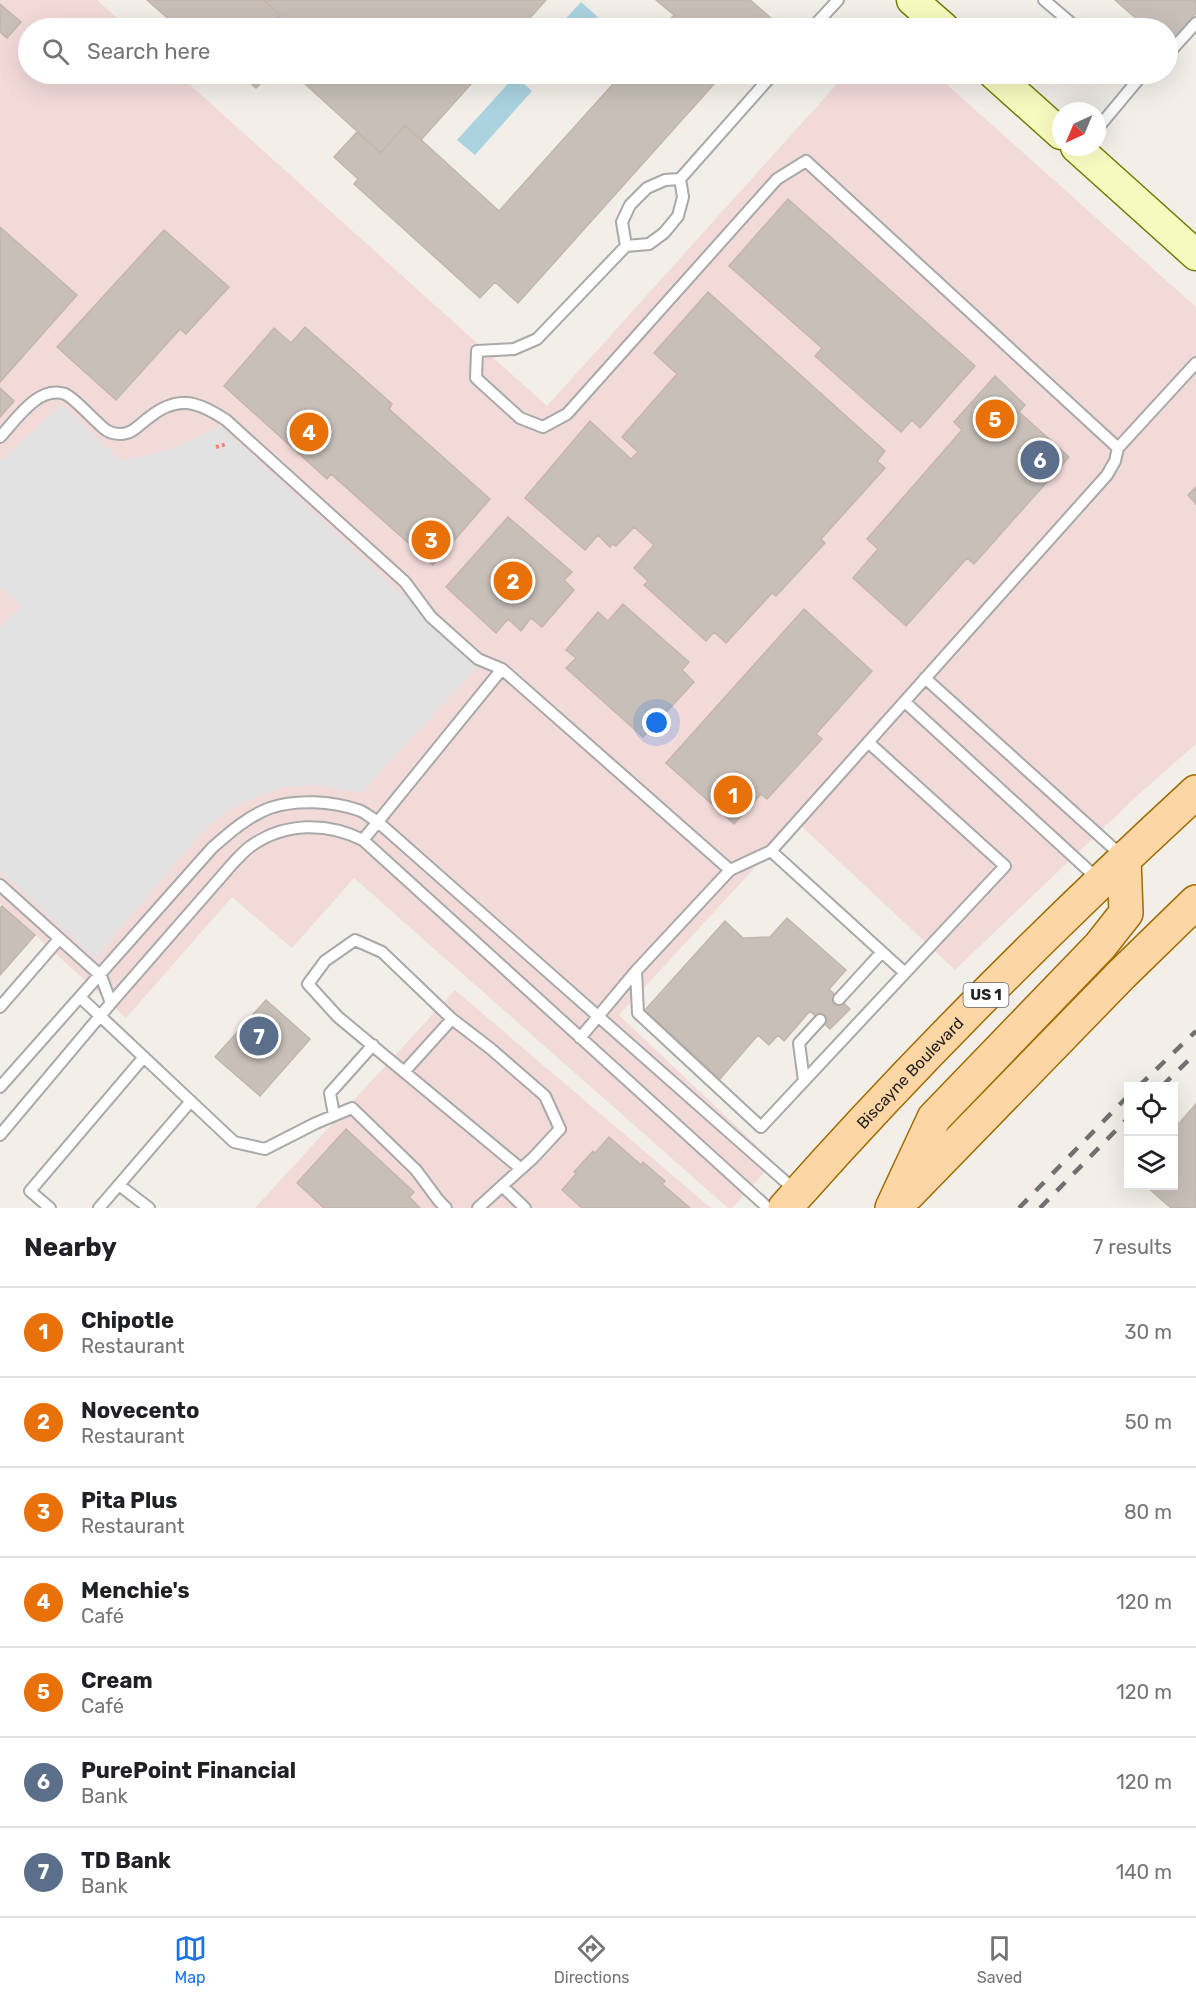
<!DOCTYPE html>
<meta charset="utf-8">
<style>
body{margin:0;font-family:Rubik,sans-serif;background:#f2f2f2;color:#202124}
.controls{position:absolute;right:18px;bottom:18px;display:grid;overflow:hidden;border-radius:0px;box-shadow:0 6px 24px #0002}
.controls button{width:54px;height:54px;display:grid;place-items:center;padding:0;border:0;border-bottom:2px solid #e0e0e0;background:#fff;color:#202124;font:30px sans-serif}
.compass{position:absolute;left:1052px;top:102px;width:54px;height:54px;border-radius:50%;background:#fff;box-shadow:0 6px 24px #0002;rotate:224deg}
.you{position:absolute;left:657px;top:723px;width:21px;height:21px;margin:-15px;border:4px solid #fff;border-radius:50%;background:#1a73e8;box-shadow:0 0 0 9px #1a73e833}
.badge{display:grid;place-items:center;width:39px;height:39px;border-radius:50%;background:#1a73e8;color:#fff;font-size:20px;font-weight:700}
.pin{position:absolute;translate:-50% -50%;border:3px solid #fff;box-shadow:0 2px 6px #0006}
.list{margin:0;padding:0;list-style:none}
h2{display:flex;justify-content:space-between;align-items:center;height:78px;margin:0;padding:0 24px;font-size:26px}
h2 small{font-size:20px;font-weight:400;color:#757577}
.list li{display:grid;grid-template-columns:39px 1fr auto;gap:18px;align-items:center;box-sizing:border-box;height:90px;padding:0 24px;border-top:2px solid #e0e0e0}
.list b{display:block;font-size:22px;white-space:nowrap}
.list p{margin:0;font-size:20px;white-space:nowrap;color:#757577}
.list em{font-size:20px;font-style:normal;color:#757577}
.icon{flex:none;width:33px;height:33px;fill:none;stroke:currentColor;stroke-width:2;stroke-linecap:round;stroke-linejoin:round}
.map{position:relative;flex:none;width:1196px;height:1208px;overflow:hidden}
.search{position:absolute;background:#fff;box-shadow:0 6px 24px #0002;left:18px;right:18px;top:18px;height:66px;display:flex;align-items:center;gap:15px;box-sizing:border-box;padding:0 21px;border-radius:33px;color:#757577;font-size:22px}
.sheet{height:708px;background:#fff}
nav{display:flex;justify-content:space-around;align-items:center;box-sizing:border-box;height:84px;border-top:2px solid #e0e0e0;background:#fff;font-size:16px;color:#757577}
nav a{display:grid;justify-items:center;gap:3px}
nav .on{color:#1a73e8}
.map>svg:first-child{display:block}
.commercial{fill:#f2dad9}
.parking{fill:#e2e2e2}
.water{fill:#aad3df}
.building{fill:#c7bfb8;stroke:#c4b6ab;stroke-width:1.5}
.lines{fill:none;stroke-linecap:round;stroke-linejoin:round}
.lane-casing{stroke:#a9a9a9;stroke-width:14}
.secondary-casing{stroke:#707d05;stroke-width:33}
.primary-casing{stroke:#a06b00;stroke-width:36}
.path{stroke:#fa8072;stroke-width:4;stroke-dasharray:3 3;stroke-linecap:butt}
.lane{stroke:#fff;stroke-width:10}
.secondary{stroke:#f7fabf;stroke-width:30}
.primary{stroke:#fcd6a4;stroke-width:33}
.rail{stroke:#707070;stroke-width:4.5;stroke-dasharray:12 12;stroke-linecap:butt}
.labels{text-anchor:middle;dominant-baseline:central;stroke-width:6;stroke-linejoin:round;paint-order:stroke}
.shield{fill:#fff;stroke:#646464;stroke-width:1.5}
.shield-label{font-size:15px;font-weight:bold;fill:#222}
.street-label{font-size:16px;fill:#222;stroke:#fff}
</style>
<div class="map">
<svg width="1196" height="1208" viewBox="0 0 1196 1208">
<rect width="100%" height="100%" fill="#f2efe9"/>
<path class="commercial" d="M0 0H97L128 28H28V74H178L547 406 846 74H935L1196 307V744L1138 795 955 970 797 822 619 1015 774 1162 732 1208H728L354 878 292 948 232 897 126 1018 0 903Z
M455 990 711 1208H255Z"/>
<path class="parking" d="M62 404 121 461 172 449 220 426 479 665 362 792 345 791 317 785 284 787 244 802 224 813 201 833 95 958 0 871V628L21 606 0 586V462Z"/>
<path class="water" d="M581 2 598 17 588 28H557Z
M515 76 532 91 475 155 457 140Z"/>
<path class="building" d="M147 0H264L280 15 269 28H179Z
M264 0H546L521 28H269L280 15Z
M656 0H750L772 19 763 28H662L674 15Z
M1115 0H1196V13L1168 47V28H1147Z
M0 4 21 22 7 38 0 32Z
M240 74H270L256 88Z
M294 74H480L421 140 405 125 381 153Z
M622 74H723L518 303 495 282 480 298 354 184 358 179 334 157 357 132 381 153 405 125 499 211Z
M788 199 975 366 920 428 912 420 901 432 815 356 822 348 729 266Z
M0 227 77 295 0 382Z
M164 230 229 287 186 334 180 329 116 400 57 347Z
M708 292 885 451 877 461 885 468 821 539 825 543 776 596 772 593 726 643 714 632 706 641 644 585 648 581 634 568 654 545 634 527 616 546 612 544 610 547 598 535 585 550 525 498 590 421 631 459 638 452 622 437 677 374 654 353Z
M305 327 392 404 389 409 490 499 433 565 331 474 327 479 224 386 274 328 291 343Z
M995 376 1025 405 1019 412 1069 457 974 564 967 558 906 626 853 578 878 549 867 539 962 430 954 422Z
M0 388 14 401 0 417Z
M1196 487V504L1188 495Z
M508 517 572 572 564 580 574 590 542 627 531 618 521 631 508 619 496 633 446 587Z
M623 604 689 662 682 670 694 682 643 737 566 668 576 658 566 650 598 612 608 621Z
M804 609 872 671 816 734 822 739 767 799 761 794 734 824 666 763Z
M2 906 35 935 0 975V908Z
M787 918 846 970 829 989 850 1009 830 1029 810 1011 784 1041 778 1035 769 1045 758 1035 720 1079 645 1010 725 921 743 938 770 937Z
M266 1000 310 1039 260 1096 215 1057Z
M1196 1104V1208H1171L1146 1186H1174V1129Z
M346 1129 414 1192 409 1197 420 1208H324L297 1183Z
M609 1137 641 1165 643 1162 665 1181 662 1184 690 1208H582L562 1190 576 1174 574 1172 593 1151 595 1153Z"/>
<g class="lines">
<defs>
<path id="lane" d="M1044 0 1077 28
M812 28 838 0
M1168 54 1196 23
M1097 129 1137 81 1128 74
M680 179 683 197 678 216 664 233 649 244 626 246 537 339 514 349 477 351 476 378 520 418 543 427 567 414 777 179 806 161 1118 448 1115 461 1107 475 771 851 730 870
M626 246 622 222 630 205 647 188 665 180 680 179 773 74
M0 437C16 420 38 385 65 394 74 398 89 415 97 422 104 429 109 434 120 434 132 434 138 426 147 419 177 394 197 401 226 420L405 582 431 617 478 659 502 669 730 870 636 971 580 1038
M1118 448 1196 363
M925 678 1122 856
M905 702 1099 880
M363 840 502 669
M771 851 905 973 1005 866 868 742
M0 885 101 976 111 1003
M636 971 638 1013 761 1127 905 973
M81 998 234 1142 265 1149 316 1123 352 1108 416 1170 439 1201 446 1208
M839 999 882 952
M0 1007 59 939
M404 1072 452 1019
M804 1081 799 1043 820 1020
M0 1087 212 848C229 833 248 816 270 808 296 799 332 801 358 810 365 812 371 818 378 822L796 1191
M334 1115 330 1093 373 1045
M0 1135 111 1003 234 862C240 856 245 850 251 846 285 822 327 822 363 840L768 1208
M520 1168 338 1017 308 984 325 961 355 940 382 952 452 1019 491 1049 545 1096 560 1129 533 1158 502 1186 525 1208
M119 1185 149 1208
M50 1208 30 1191 144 1057
M99 1208 191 1101
M478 1208 502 1186"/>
<path id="secondary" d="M912 0 944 28
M994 74 1061 134
M1076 147 1196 255"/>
<g id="primary">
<path d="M908 1194 1122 974 1196 902"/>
<path id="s1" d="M785 1208C914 1062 1053 924 1196 792"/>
<path d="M892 1208 934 1118 1100 946 1126 913 1124 858"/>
</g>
</defs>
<use href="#lane" class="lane-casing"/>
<use href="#secondary" class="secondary-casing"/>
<use href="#primary" class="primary-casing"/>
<path class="path" d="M216 447 227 444"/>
<use href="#lane" class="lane"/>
<use href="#secondary" class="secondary"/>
<use href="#primary" class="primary"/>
<path class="rail" d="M1139 1086 1196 1031
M1162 1086 1196 1053
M1019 1208 1128 1096
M1040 1208 1128 1118"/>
</g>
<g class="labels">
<rect class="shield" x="963.5" y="983" width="45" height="24" rx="4.5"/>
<g class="shield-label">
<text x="986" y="995">US 1</text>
</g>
<g class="street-label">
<text stroke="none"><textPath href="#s1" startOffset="184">Biscayne Boulevard</textPath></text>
</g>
</g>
</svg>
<div class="controls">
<button><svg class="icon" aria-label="locate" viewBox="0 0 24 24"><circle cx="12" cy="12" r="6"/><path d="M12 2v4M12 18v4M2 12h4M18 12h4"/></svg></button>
<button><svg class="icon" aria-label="layers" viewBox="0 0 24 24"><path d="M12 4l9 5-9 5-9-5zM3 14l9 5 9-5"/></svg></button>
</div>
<svg class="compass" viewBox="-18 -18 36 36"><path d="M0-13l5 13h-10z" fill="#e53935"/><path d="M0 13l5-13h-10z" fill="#757577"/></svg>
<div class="you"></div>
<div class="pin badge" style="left:733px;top:795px;background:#e8710a">1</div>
<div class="pin badge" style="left:513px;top:581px;background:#e8710a">2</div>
<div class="pin badge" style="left:431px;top:540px;background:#e8710a">3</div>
<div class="pin badge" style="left:309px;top:432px;background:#e8710a">4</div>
<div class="pin badge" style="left:995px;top:419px;background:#e8710a">5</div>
<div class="pin badge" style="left:1040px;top:460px;background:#5c6f8a">6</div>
<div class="pin badge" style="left:259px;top:1036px;background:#5c6f8a">7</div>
<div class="search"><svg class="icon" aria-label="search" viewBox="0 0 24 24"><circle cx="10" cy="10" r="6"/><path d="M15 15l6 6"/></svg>Search here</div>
</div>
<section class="sheet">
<h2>Nearby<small>7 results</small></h2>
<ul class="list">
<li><span class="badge" style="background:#e8710a">1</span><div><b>Chipotle</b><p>Restaurant</p></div><em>30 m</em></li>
<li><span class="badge" style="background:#e8710a">2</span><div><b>Novecento</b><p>Restaurant</p></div><em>50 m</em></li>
<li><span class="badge" style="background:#e8710a">3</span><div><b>Pita Plus</b><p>Restaurant</p></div><em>80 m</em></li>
<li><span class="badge" style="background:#e8710a">4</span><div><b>Menchie's</b><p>Café</p></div><em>120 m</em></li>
<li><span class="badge" style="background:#e8710a">5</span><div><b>Cream</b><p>Café</p></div><em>120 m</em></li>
<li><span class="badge" style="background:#5c6f8a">6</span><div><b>PurePoint Financial</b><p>Bank</p></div><em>120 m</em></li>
<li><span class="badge" style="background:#5c6f8a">7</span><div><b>TD Bank</b><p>Bank</p></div><em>140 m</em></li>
</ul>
</section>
<nav>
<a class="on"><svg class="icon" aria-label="map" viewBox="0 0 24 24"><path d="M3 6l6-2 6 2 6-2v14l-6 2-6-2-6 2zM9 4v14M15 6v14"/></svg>Map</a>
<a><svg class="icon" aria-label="directions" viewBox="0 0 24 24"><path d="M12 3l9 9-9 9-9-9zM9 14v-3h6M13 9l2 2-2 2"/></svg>Directions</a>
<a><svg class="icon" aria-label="saved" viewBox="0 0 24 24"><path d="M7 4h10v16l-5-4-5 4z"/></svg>Saved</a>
</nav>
